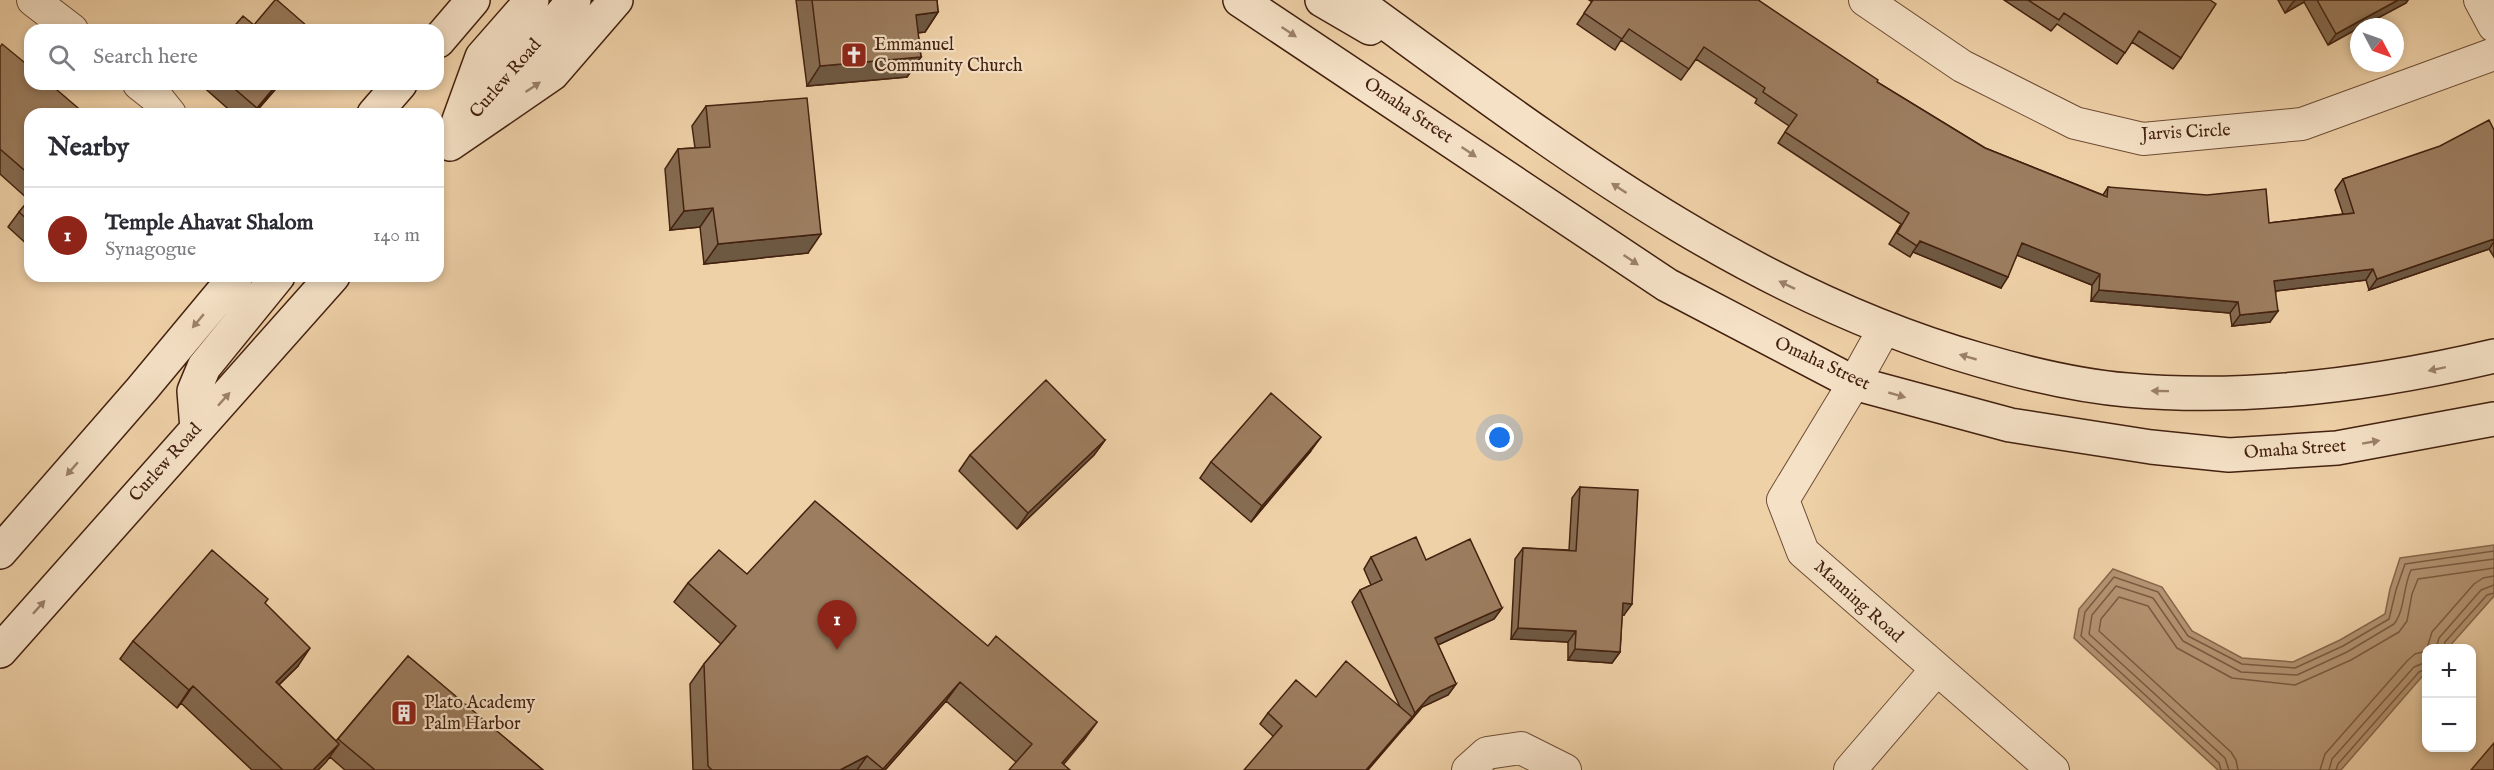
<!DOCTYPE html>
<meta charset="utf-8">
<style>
body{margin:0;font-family:"IM FELL English",serif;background:#f2f2f3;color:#2b2b33}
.controls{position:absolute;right:18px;bottom:18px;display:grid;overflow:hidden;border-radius:12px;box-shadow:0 3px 9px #0003}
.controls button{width:54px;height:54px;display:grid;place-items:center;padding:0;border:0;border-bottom:2px solid #e1e1e2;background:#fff;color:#2b2b33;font:30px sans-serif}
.compass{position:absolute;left:2350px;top:18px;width:54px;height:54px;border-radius:50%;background:#fff;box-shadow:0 3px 9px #0003;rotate:131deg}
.you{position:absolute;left:1500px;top:438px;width:21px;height:21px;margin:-15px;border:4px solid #fff;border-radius:50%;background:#1a73e8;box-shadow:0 0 0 9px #1a73e833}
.badge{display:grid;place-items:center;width:39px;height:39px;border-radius:50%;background:#8f2418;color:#fff;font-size:20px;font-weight:700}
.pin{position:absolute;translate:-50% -50px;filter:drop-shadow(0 2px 3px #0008)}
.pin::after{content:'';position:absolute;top:32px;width:21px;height:18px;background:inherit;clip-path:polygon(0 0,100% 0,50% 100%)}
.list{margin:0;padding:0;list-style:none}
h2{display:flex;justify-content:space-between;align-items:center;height:78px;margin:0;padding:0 24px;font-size:26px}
h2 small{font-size:20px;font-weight:400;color:#7c7c81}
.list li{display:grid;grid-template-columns:39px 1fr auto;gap:18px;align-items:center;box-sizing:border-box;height:96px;padding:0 24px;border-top:2px solid #e1e1e2}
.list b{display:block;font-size:22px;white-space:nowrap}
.list p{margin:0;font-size:20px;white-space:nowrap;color:#7c7c81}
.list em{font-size:20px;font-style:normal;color:#7c7c81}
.icon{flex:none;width:33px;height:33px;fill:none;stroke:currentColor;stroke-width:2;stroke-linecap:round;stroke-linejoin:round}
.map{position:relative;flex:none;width:2494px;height:770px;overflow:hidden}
.search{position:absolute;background:#fff;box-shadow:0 3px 9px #0003;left:24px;top:24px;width:420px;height:66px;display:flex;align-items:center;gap:15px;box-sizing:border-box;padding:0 21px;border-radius:18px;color:#7c7c81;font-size:22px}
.panel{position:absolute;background:#fff;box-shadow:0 3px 9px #0003;left:24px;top:108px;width:420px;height:174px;border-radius:18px}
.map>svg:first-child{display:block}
.water{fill:#b59574;stroke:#87674c;stroke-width:1.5}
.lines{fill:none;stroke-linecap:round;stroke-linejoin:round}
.shore{stroke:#7c5b42;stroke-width:1.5}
.minor-casing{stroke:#6e4d35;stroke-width:34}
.secondary-casing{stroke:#43210f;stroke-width:36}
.minor{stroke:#f5e1c6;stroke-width:32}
.secondary{stroke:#f5e1c6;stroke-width:33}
.wall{fill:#866c52;stroke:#43210f;stroke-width:1.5}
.shaded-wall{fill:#6d5842;stroke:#43210f;stroke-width:1.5}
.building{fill:#9c7d5f;stroke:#43210f;stroke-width:1.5}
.oneway{fill:#9c816a}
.labels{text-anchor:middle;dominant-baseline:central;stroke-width:4.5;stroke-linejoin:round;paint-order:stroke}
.poi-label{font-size:18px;fill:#43210f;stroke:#f5e1c6;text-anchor:start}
.street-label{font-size:18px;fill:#43210f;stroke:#f5e1c6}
</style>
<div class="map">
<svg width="2494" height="770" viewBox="0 0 2494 770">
<rect width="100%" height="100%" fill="#efd1a8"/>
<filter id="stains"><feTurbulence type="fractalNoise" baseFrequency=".00333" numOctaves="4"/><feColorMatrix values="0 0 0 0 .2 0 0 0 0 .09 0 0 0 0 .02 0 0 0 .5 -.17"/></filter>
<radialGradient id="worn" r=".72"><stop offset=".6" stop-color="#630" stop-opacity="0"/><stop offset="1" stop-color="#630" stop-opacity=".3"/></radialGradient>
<path class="water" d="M2494 545V596L2448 648H2426V672L2341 770H2218L2074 638 2079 609 2113 569 2162 587 2192 631 2242 658 2293 662 2340 640 2385 614 2390 589 2400 558Z"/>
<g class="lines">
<path class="shore" d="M2427 648 2432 632 2474 584 2483 578 2494 576
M2436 648 2439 638 2481 590 2494 585
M2444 648 2445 642 2487 595 2494 593
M2221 770 2219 763 2081 636 2085 612 2114 577 2158 592 2188 636 2242 664 2295 668 2343 646 2389 619 2396 590 2405 564 2494 551
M2229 770 2225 758 2089 634 2092 615 2116 586 2153 598 2183 641 2241 672 2297 675 2347 652 2394 624C2405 610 2403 587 2411 570L2494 559
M2238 770 2236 760 2231 752 2099 631 2101 619 2119 597 2148 606 2177 648 2232 678 2295 685 2351 660 2399 632 2407 621 2412 594 2418 579 2494 568
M2320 770 2325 754 2407 661 2415 654 2426 651
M2329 770 2332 759 2414 667 2426 662
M2336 770 2338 764 2419 672 2426 669"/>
<defs>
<path id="minor" d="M33 0 72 30
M1865 0 1962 66 2075 123 2143 139 2302 124 2494 54
M2480 0 2494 26
M139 84 158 99 170 114
M1884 329 1854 383 1783 500 1803 552 2053 770
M1468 770 1487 753 1521 748 1565 770
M1850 770 1936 670"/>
<path id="secondary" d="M1240 0 1667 285 1854 383 2010 425 2151 447 2229 455 2337 448 2494 419
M1322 0 1370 28
M1354 0C1550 142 1743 293 1980 360 2028 374 2078 386 2127 390 2250 401 2375 384 2494 356
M438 41 473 0
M481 109 574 0
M374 114 400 84
M458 123 482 57 532 0
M450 144 552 74 616 0
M197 429 194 391 204 367 278 276
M0 552 142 389 236 276
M0 651 333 276"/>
</defs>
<use href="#minor" class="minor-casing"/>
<use href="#secondary" class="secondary-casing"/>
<use href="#minor" class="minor"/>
<use href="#secondary" class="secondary"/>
</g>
<path class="wall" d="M796 0H937L938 12 925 32 918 33 921 57 907 77 807 86Z
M1589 0H1758L1877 82 1985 148 2103 195 2108 187 2269 223 2343 214 2335 190 2343 179 2494 130V257L2489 249 2369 290 2366 280 2276 291 2270 322 2232 326 2230 313 2091 301 2092 285 2017 255 2001 288 1913 252 1910 257 1889 244 1901 224 1778 143 1789 126 1755 103 1757 99 1696 59 1681 80 1621 40 1615 50 1577 24 1592 2Z
M2004 0H2210L2181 58 2173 69 2132 42 2117 64 2057 24 2051 31Z
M2278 0H2408L2406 3 2361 27H2359L2328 45 2304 2 2285 13Z
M0 47 30 114V247L8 227 19 212 29 200 0 174Z
M200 84H280L254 114H234Z
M706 106 808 253 704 264 700 227 670 230 665 169 678 149 695 148 692 126Z
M1105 440 1094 455 1017 529 959 471 970 455Z
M1310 452 1251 522 1200 478 1211 462Z
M1580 487 1624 615H1622L1620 652 1612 663 1568 660V642L1511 639 1515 559 1523 548 1569 550 1572 498Z
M1371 557 1426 560 1502 608 1494 619 1438 645 1456 684 1448 695 1422 707 1404 728 1273 736 1260 724 1268 713 1316 697 1400 707 1352 602 1360 590 1371 585 1364 569Z
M747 574 988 646 1097 722 1083 741 1016 762 946 701 885 770H693L690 684 704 664 721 644 674 602 688 583Z
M265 604 298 666 279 685 336 741 408 656 543 770H345L330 757 318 770H252L181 703 177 708 120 659 133 641Z"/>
<path class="shaded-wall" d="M2296 0H2305L2304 2 2285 13 2293 2Z
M2398 0H2408L2406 3 2361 27H2359V28L2328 45 2336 34Z
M938 12 925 32 902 34 916 15Z
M921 57 907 77 807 86 820 66Z
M277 84H280L254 114H253Z
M713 208 700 227 670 230 684 211Z
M821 234 808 253 704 264 718 244Z
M2494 239V242L2489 249 2369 290 2377 279Z
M1920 241 2008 277 2001 288 1913 252Z
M2022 243 2100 274 2092 285 2014 254Z
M2373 269 2366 280 2267 292 2274 281Z
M2099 290 2238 302 2230 313 2091 301Z
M2278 311 2270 322 2232 326 2240 315Z
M1321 437 1310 452 1251 522 1262 506Z
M1105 440 1094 455 1017 529 1028 513Z
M1623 603 1632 604 1624 615 1615 614Z
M1502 608 1494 619 1427 650 1435 638Z
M1518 628 1576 631 1568 642 1511 639Z
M310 648 298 666 263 700 276 682Z
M1575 649 1620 652 1612 663 1568 660Z
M960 682 946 701 885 770H882Z
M1456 684 1448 695 1422 707 1408 724 1415 713 1430 696Z
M193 686 181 703 177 708 189 690Z
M1412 717 1404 728 1368 770H1366Z
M1097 722 1083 741 1059 770 1062 763Z
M339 744 326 762 318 770H313Z
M867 756 857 770H840Z"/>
<path class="building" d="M275 0H277L307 26 304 30H231L243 16 254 25Z
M812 0H937L938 12 916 15 921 57 820 66Z
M1593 0H1758L1878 80 1877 82 1985 148 2107 197 2108 187 2207 195 2266 189 2269 223 2354 213 2343 179 2440 146 2489 120 2494 130V239L2377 279 2373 269 2274 281 2278 311 2240 315 2238 302 2099 290 2100 274 2022 243 2008 277 1920 241 1917 246 1897 233 1909 213 1785 132 1797 115 1763 92 1765 88 1704 47 1689 69 1629 29 1622 39 1584 13Z
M2028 0H2210L2216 4 2181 58 2139 31 2125 53 2064 13 2059 20Z
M2317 0H2398L2336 34Z
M2 44 30 67V84H50L85 114H30V175L0 149V47Z
M229 84H277L257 108Z
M807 98 821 234 718 244 713 208 684 211 678 149 710 147 706 106Z
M30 199V222L19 212Z
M1046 380 1105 440 1028 513 970 455Z
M1271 393 1321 437 1262 506 1211 462Z
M1580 487 1638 490 1632 604 1623 603 1620 652 1575 649 1576 631 1518 628 1523 548 1576 551Z
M815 501 988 646 996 636 1097 722 1062 763 1070 770H1009L1032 744 960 682 883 769 867 756 840 770H712L708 766 704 664 736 626 688 583 719 550 747 574Z
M1416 537 1426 560 1470 539 1502 608 1435 638 1456 684 1430 696 1415 713 1360 590 1382 580 1371 557Z
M212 550 268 599 265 603 310 648 276 682 339 744 313 770H283L193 686 189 690 133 641Z
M408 656 543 770H375L338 739Z
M1346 661 1412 717 1366 770H1244L1282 726 1268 713 1296 680 1316 697Z
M2494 743V770H2471Z"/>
<defs><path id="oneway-solid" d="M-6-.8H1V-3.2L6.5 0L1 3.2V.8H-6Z" transform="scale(1.5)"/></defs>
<g class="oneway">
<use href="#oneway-solid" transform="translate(1289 32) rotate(34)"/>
<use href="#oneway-solid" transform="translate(533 87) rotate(-34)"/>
<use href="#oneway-solid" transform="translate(1469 152) rotate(34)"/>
<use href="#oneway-solid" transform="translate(1619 188) rotate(-147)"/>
<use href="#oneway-solid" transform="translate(1631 260) rotate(34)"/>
<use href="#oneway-solid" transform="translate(1787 285) rotate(-154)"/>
<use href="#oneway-solid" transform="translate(198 321) rotate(130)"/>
<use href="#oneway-solid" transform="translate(1968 357) rotate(-164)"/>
<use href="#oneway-solid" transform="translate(2437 369) rotate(168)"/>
<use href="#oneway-solid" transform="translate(2160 391) rotate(-179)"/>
<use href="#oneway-solid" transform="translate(1897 395) rotate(16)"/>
<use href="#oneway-solid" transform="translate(224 399) rotate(-48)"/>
<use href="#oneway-solid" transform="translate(2371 442) rotate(-10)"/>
<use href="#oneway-solid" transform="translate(72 469) rotate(131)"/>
<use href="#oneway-solid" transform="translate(39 607) rotate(-48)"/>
</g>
<defs>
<symbol id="church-square" viewBox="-11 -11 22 22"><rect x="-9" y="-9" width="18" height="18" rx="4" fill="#8f2418" stroke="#f5e1c6"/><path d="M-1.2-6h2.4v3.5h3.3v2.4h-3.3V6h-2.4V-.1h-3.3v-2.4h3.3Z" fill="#fff"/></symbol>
<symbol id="building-square" viewBox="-11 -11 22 22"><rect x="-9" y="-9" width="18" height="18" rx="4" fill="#8f2418" stroke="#f5e1c6"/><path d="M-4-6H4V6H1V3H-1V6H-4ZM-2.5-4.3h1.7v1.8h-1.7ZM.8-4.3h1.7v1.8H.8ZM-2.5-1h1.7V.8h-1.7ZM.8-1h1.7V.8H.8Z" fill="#fff"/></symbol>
</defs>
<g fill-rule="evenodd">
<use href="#church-square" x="839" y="40" width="30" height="30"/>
<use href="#building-square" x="389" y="698" width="30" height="30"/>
</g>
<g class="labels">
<g class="poi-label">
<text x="874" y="45">Emmanuel<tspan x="874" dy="21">Community Church</tspan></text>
<text x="424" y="703">Plato Academy<tspan x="424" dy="21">Palm Harbor</tspan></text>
</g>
<g class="street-label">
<text transform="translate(506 79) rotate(-49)">Curlew Road</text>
<text transform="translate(1408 111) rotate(34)">Omaha Street</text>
<text transform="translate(2186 133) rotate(-3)">Jarvis Circle</text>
<text transform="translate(1822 364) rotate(25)">Omaha Street</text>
<text transform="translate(2295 450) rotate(-4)">Omaha Street</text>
<text transform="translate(166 463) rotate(-48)">Curlew Road</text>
<text transform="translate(1858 602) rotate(42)">Manning Road</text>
</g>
</g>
<rect width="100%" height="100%" filter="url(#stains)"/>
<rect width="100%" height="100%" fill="url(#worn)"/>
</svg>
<div class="controls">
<button>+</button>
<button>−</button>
</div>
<svg class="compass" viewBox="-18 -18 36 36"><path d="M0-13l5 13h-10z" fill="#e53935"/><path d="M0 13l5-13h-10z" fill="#7c7c81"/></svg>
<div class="you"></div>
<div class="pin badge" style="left:837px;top:650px">1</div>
<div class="search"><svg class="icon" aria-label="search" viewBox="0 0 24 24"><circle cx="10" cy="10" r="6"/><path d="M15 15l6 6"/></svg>Search here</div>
<section class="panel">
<h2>Nearby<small></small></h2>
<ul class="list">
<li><span class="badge">1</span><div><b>Temple Ahavat Shalom</b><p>Synagogue</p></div><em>140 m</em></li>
</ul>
</section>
</div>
